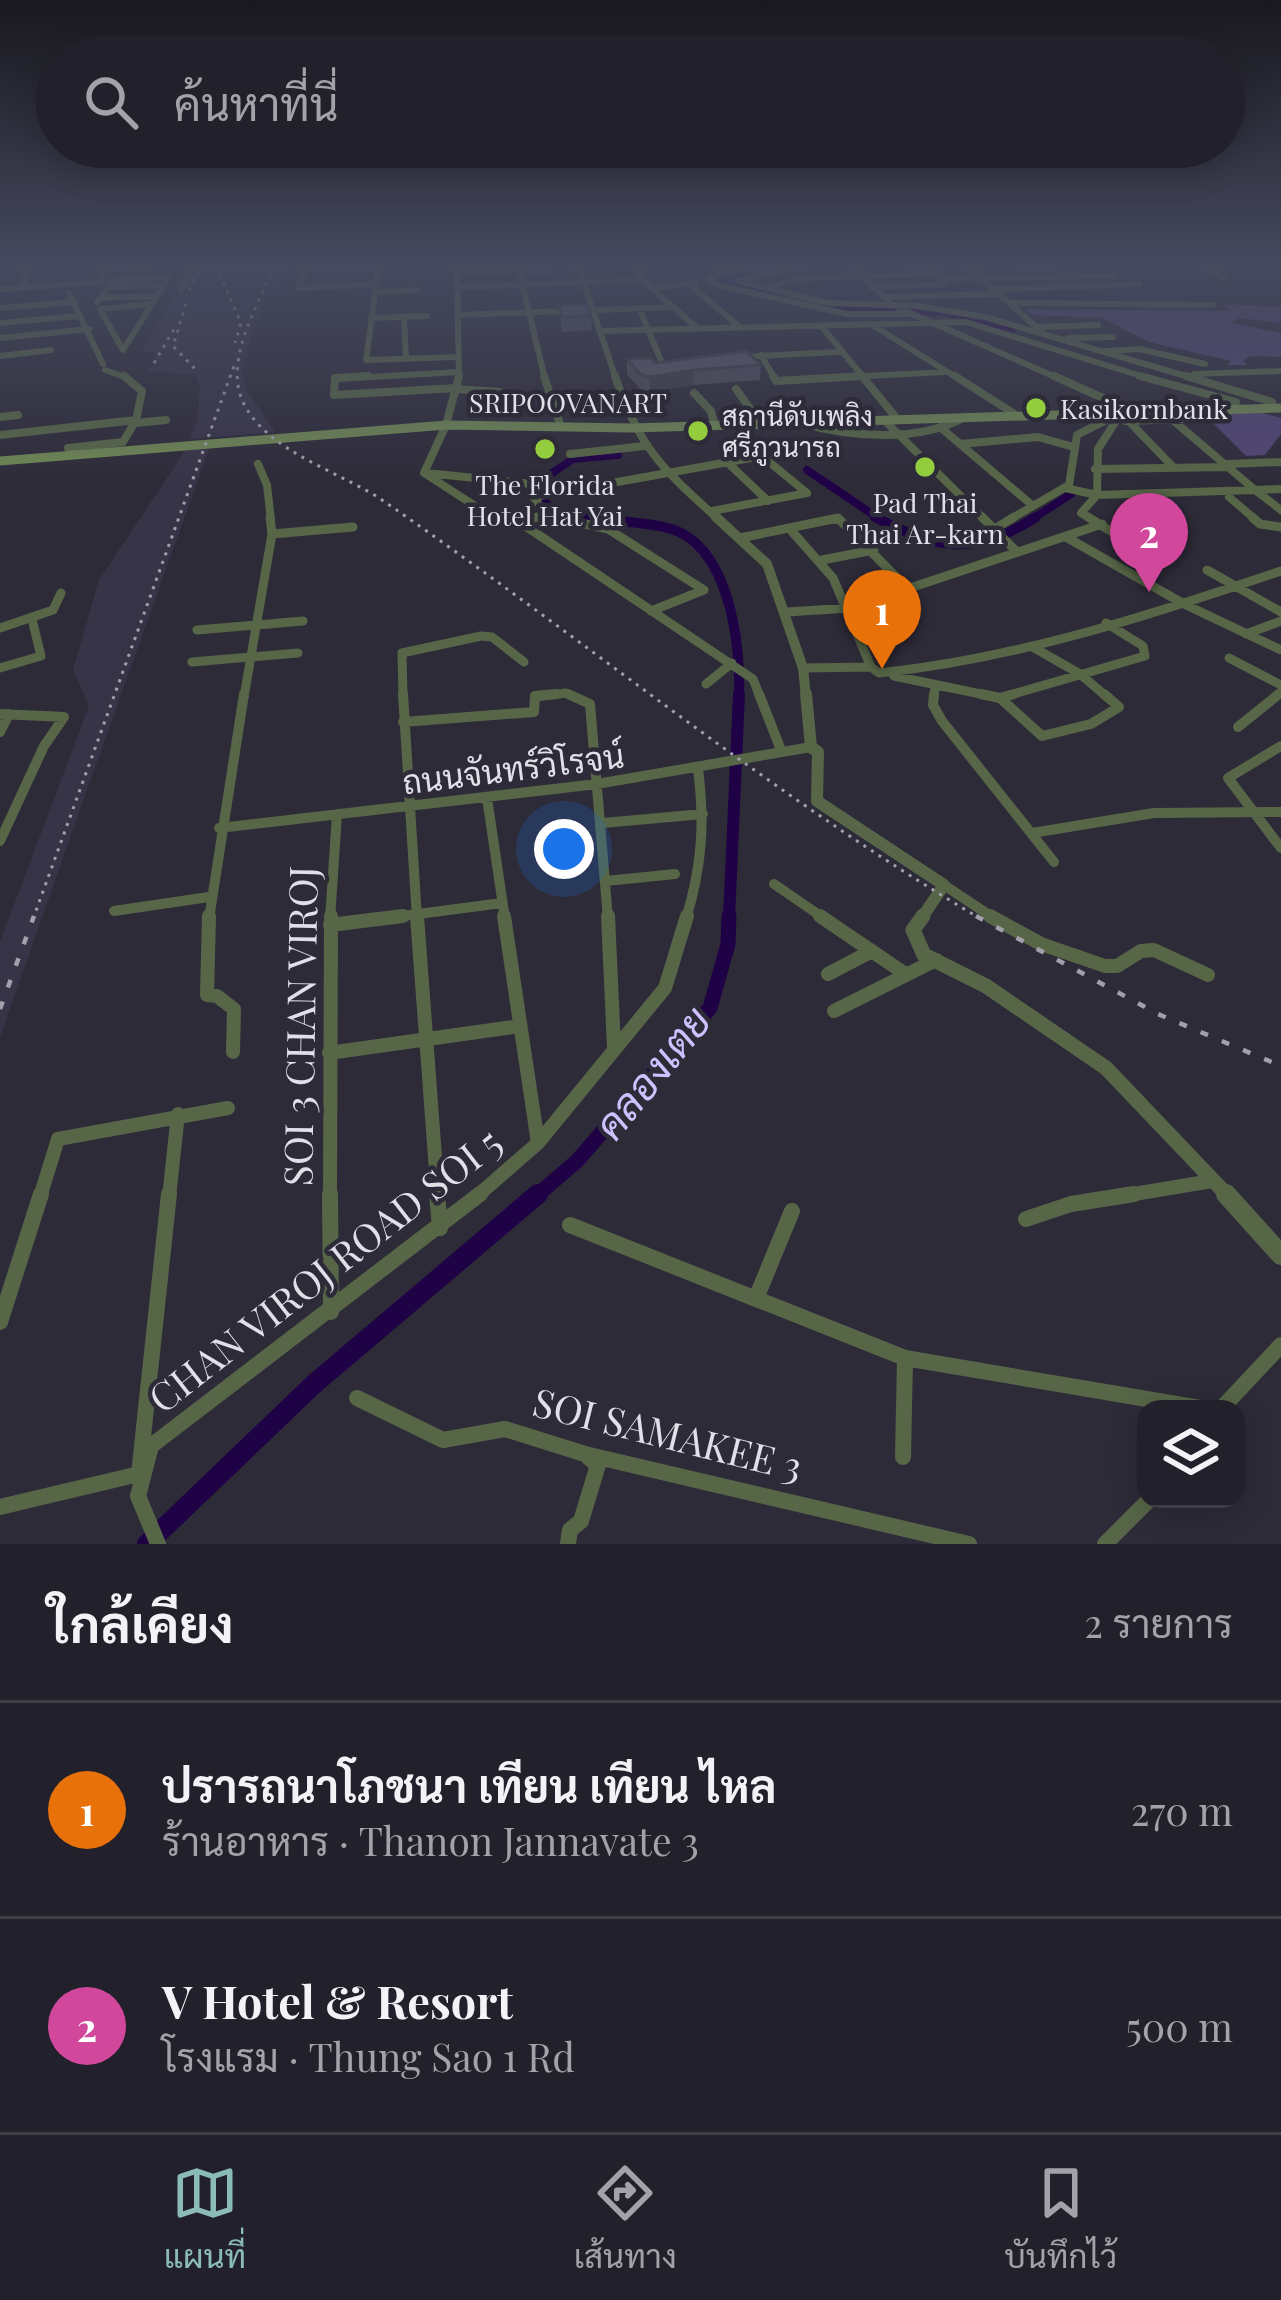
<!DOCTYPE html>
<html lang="th">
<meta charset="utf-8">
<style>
body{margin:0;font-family:"Playfair Display",Sarabun,serif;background:#2e2d37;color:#f1f3f6}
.controls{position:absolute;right:36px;bottom:36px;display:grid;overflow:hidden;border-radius:24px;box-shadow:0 6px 30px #0003}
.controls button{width:108px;height:108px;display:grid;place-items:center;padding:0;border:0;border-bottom:3px solid #3f3e47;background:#22202b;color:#f1f3f6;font:60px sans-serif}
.you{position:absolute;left:564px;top:849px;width:42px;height:42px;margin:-30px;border:9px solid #fff;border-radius:50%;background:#1a73e8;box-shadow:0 0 0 18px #1a73e833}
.badge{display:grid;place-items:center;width:78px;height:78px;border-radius:50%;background:#8bbbb9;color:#fff;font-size:39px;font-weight:700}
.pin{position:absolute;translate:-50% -99px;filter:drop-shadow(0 3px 6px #0008)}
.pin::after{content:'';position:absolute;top:63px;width:42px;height:36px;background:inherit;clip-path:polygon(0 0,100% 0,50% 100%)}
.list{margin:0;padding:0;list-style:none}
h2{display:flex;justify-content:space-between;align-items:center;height:156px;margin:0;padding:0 48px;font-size:51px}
h2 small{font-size:39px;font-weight:400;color:#a2a3a9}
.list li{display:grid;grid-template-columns:78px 1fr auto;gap:36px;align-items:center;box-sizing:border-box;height:216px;padding:0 48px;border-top:3px solid #3f3e47}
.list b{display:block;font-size:45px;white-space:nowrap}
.list p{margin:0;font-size:39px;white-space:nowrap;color:#a2a3a9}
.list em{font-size:39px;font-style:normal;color:#a2a3a9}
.icon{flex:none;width:66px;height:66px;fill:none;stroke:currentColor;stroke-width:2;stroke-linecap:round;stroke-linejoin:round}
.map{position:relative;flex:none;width:1281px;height:1544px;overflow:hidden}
.search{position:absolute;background:#22202b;box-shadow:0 6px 30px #0003;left:36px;right:36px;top:36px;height:132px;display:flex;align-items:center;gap:30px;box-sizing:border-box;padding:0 42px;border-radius:66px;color:#a2a3a9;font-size:45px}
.sheet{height:588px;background:#22202b}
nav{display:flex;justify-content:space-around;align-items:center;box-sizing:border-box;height:168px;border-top:3px solid #3f3e47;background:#22202b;font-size:33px;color:#a2a3a9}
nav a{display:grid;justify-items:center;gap:6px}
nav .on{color:#8bbbb9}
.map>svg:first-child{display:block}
.built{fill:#383448}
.green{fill:#514574}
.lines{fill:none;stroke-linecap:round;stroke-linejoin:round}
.canal-far5{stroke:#1f0146;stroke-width:6}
.canal-far4{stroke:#1f0146;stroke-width:8}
.canal-far3{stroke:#1f0146;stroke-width:10}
.canal-far2{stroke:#1f0146;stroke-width:12}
.canal-far1{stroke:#1f0146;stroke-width:15}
.canal{stroke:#1f0146;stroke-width:20}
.minor-far5{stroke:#576647;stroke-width:6}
.minor-far4{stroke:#576647;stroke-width:8}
.minor-far3{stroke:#576647;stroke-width:9}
.minor-far2{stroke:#576647;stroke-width:10}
.minor-far1{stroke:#576647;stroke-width:14}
.minor{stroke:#576647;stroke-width:16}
.tertiary-far5{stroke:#576647;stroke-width:6}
.tertiary-far4{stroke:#576647;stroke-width:8}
.tertiary-far3{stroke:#576647;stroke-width:10}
.tertiary-far2{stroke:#576647;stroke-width:12}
.tertiary-far1{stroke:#576647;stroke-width:15}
.tertiary{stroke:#576647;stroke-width:20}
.secondary{stroke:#6e8654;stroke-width:9}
.rail-far1{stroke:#a2a0ab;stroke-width:3;stroke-dasharray:3 6;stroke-linecap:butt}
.rail{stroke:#a2a0ab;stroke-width:4.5;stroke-dasharray:8 15;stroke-linecap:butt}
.wall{fill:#4d4b59}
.shaded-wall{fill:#3f3d48}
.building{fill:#5a5767;stroke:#3f3d48;stroke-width:3}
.poi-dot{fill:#93cc3d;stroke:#2e2b39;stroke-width:4.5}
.labels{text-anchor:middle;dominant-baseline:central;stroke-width:9;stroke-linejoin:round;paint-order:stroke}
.far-street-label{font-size:27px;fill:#e1e0e9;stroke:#2e2b39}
.far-poi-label{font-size:27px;fill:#e1e0e9;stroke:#2e2b39;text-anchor:start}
.street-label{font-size:33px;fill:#e1e0e9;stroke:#2e2b39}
.near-street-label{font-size:39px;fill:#e1e0e9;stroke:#2e2b39}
.near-water-label{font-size:42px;font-style:italic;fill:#cec1ff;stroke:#2e2b39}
</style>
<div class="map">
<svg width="1281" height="1544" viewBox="0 0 1281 1544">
<rect width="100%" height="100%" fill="#2e2b39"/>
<path class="built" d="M195 266H295L287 268 260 310 242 369 246 389 275 432 190 439 197 422 200 388 195 374 147 372 157 355 142 349 167 309 178 282 175 275Z
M210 446 78 815 0 1037V942L89 706 73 670 99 580 186 449Z"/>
<path class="green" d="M1223 304 1281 307V323L1239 318 1231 323 1281 333V357L1251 356 1243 361 1247 365H1227L1231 361 1149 342 1102 318 1032 315 1024 309 1230 311Z
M1255 411 1281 418V434L1265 455 1246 456 1202 412Z"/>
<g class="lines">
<path class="canal-far5" d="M782 266 722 280 782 297
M825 308 945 313 1013 330"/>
<path class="canal-far4" d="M807 470 881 520
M601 520 557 515 538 493 537 483 573 459 618 455
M1031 520 1071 494"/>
<path class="canal-far3" d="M576 517C606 521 639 521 668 528 730 544 741 646 739 697
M875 517C937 550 975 557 1036 517"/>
<path class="canal-far2" d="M729 919 739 694"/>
<path class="canal-far1" d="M535 1197 577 1161 710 1008 728 944 729 916"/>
<path class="canal" d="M147 1544 314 1384 538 1194"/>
<path class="minor-far5" d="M24 266 25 287
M308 266 298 288 376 284
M379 266 366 360 457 357
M637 266 643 280 698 329
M760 266 723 271 708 279 721 286 847 314H907
M799 266 738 281 828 303 918 306 985 317 1196 379
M854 266 892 305 1060 379
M1021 266H1046
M1209 266 1224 279
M305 268 382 266
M458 272 519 270
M940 278 1114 276
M99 281 107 266 147 271
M689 284 741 328
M458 287 643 280
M871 287 945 284
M651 288 695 283
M767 288 799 278 935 274
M0 289 169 277 152 304
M181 289 193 266
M994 289 1139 284
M375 292 418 290
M69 293 103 364
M883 297 1000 294
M100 298 156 296
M97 302 109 287 163 285
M1010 303 1213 305
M152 304 123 350 100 309Z
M0 308 75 302
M639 308 662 363
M458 315 673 307
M404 317 406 358
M371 318 427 316
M0 323 79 316
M821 326 865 379
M874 326 959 379
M1037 327 1098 325
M599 331 966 322 1151 379
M0 338 90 329
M1068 338 1113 337
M1106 351 1139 349 1205 364
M761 355 775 379
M0 356 51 350
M739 357 839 352
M105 370 130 379
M1194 374 1281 371
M335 379 459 372
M806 379 946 372"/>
<path class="minor-far4" d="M368 376 335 378 334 395 456 388
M773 376 776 381 863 376
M862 376 898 420
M955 376 1013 413
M1054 376 1123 407
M1140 376 1236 402
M1186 376 1272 402
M456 389 500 392
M736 389 759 421
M694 393 711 411 714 423
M1161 410 1255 490 1281 489
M1121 413 1174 468
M0 417 18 415
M884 420 985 520
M1125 421 1212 418
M135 423 166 420
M800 423C850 437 918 443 965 417
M446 425 424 473 497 520
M940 427 1033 506
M0 435 136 420
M960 444 1038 437 1070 446
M68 448 123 442 136 420 142 391 124 376
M570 454 645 446
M727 462 768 501
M258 464 267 485 271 520
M1228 464 1281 462
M1095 469 1230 467
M427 473 532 484 531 494 548 516
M1065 488 1097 495 1255 490 1281 510
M534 497 762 456 807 493
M1229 497 1256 520
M712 511 807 493
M519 520 548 516 568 520
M827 520H840
M1009 520 1069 485 1077 435 1118 414
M1093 520 1081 513 1097 495 1098 449 1121 413"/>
<path class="minor-far3" d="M492 517 501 523 539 517
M554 517 608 529 704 590 651 611
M982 517 1016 551
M1088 517 1139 549
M1252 517 1260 524 1281 527
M518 521 753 679 760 697
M789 528 833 578 871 667
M993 530 1014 517
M272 534 353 527
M1066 537 1184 604 1281 650
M740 538 838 518 907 588
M822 560 874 550
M1207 570 1281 612
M787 612 850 608 1102 524
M0 628 53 610 61 593
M197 630 303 621
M1246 634 1281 621
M1031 646 1080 674 1107 697
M1229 658 1281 685
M192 662 298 653
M0 668 41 656 32 619
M803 668 871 667 879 673C1016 659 1151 615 1281 571
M894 676 995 697
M706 684 732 663
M244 697 272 534 270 517
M403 697 402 653 481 636 492 637 524 662
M535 697 566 693 575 697
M934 697 935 686
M1003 697 1145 656 1143 646 1106 623
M1275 697 1281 692"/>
<path class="minor-far2" d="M403 694 417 919
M568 694 590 704 608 919
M759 694 781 750
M934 694 933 705 942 721 1054 862
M981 694 1000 698 1014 694
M1000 698 1042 736 1091 724 1119 707 1104 694
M0 714 64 717 44 746 0 841
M403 722 534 712 535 696 556 694
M1238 727 1279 694
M0 732 9 714
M1281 746 1228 778 1281 848
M487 798 505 919
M603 823 703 814
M219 828 597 784 811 747
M1032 833 1154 813 1281 812
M606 881 675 874
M774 884 825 919
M944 885 995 919
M114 911 209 897
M209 919 244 694
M330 919 337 814
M380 919 502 903
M686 919C702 866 705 823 698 769"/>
<path class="minor-far1" d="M209 916 207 995 217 996 234 1009 233 1052
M417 916 438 1197
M504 916 538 1143
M608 916 614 1047
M820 916 904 973
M990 916 1041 944 1105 966H1117L1141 951 1154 950 1208 975
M330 925 403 916
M828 974 872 951
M834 1011 936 960
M329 1053 520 1026
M40 1197 58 1139 228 1108
M169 1197 178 1114
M330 1197 331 916
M476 1197 538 1143 665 988 687 916
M1116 1197 1212 1181"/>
<path class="minor" d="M330 1194 331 1312
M437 1194 440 1228
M1026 1219 1071 1204 1134 1194
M570 1225 905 1358 1206 1409
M757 1296 792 1211
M0 1322 41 1194
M357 1398 443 1440 505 1429 585 1454 969 1544
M1221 1409 1281 1345
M903 1457 905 1358
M0 1507 139 1474 169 1194
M158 1544 138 1496 151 1446 480 1194
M568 1544 570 1530 581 1521 598 1465 589 1458
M1105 1544 1150 1499"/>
<path class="tertiary-far5" d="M457 266 459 379
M518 266 545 379
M578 266 616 379
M968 266 1043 333"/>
<path class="tertiary-far4" d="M544 376 561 427
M615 376C640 450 663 469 719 520
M446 425 459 376"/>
<path class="tertiary-far3" d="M716 517 767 564 803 668 806 697"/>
<path class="tertiary-far2" d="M806 694 811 747 818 752 817 801 944 885 921 919"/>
<path class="tertiary-far1" d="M923 916 913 930 924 955 986 986 1106 1068 1229 1197"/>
<path class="tertiary" d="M1226 1194 1281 1255"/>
<path class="secondary" d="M0 461 446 425 632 428 1281 408"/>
<path class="rail-far1" d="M216 266 241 323 235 343
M274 266C259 305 222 361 244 404 269 453 342 472 385 502 585 640 771 795 981 919
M189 290 201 266
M186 304 173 346 197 371
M154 363 176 326
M33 919 234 366"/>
<path class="rail" d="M976 916 1158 1014 1281 1066
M0 1009 34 916"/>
</g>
<path class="wall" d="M526 266H549L550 276 528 277Z
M559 305 591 316 592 330 562 332Z
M627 359 655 363 761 365 760 380 693 385 650 392 640 389 627 374Z"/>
<path class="shaded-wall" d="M694 370 693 385 650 392V377Z"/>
<path class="building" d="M587 304 591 316 562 317 559 305Z
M746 351 761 365 694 370 650 377 640 374 627 359 651 358 655 363Z"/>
<linearGradient id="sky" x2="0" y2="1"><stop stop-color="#19181f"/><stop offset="0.55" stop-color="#464a5f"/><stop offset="1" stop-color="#464a5f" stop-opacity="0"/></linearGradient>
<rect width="1281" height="482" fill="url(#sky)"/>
<g class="poi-dot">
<circle cx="1036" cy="408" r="12"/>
<circle cx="698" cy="431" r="12"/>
<circle cx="545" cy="449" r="12"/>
<circle cx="925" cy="467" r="12"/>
</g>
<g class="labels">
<g class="far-street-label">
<text x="568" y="402">SRIPOOVANART</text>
</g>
<g class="far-poi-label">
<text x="1060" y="408">Kasikornbank</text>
<text x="722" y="415">สถานีดับเพลิง<tspan x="722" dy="31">ศรีภูวนารถ</tspan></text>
<text x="545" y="484" text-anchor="middle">The Florida<tspan x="545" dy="31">Hotel Hat Yai</tspan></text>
<text x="925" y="502" text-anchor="middle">Pad Thai<tspan x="925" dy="31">Thai Ar-karn</tspan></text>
</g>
<g class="street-label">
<text transform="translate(513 767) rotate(-7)">ถนนจันทร์วิโรจน์</text>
</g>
<g class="near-street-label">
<text transform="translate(299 1026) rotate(-89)">SOI 3 CHAN VIROJ</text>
<text transform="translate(324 1269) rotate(-38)">CHAN VIROJ ROAD SOI 5</text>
<text transform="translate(668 1433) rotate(14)">SOI SAMAKEE 3</text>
</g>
<g class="near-water-label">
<text transform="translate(651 1072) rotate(-51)">คลองเตย</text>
</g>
</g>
</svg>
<div class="controls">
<button><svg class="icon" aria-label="layers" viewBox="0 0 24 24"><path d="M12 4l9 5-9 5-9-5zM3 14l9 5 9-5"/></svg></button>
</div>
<div class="you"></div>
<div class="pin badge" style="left:882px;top:669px;background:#e8710a">1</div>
<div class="pin badge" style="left:1149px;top:592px;background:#d1479c">2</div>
<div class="search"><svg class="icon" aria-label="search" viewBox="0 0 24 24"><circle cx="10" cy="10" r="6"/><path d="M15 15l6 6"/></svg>ค้นหาที่นี่</div>
</div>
<section class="sheet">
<h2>ใกล้เคียง<small>2 รายการ</small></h2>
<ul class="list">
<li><span class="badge" style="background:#e8710a">1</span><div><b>ปรารถนาโภชนา เทียน เทียน ไหล</b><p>ร้านอาหาร · Thanon Jannavate 3</p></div><em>270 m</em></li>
<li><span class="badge" style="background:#d1479c">2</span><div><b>V Hotel &amp; Resort</b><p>โรงแรม · Thung Sao 1 Rd</p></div><em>500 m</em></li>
</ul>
</section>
<nav>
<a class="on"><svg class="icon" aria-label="map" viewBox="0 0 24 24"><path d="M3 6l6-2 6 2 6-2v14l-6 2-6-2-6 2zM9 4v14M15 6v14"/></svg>แผนที่</a>
<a><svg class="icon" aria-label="directions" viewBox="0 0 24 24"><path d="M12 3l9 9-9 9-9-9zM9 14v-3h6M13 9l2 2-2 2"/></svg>เส้นทาง</a>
<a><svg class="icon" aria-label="saved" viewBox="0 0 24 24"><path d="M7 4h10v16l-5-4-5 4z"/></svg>บันทึกไว้</a>
</nav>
